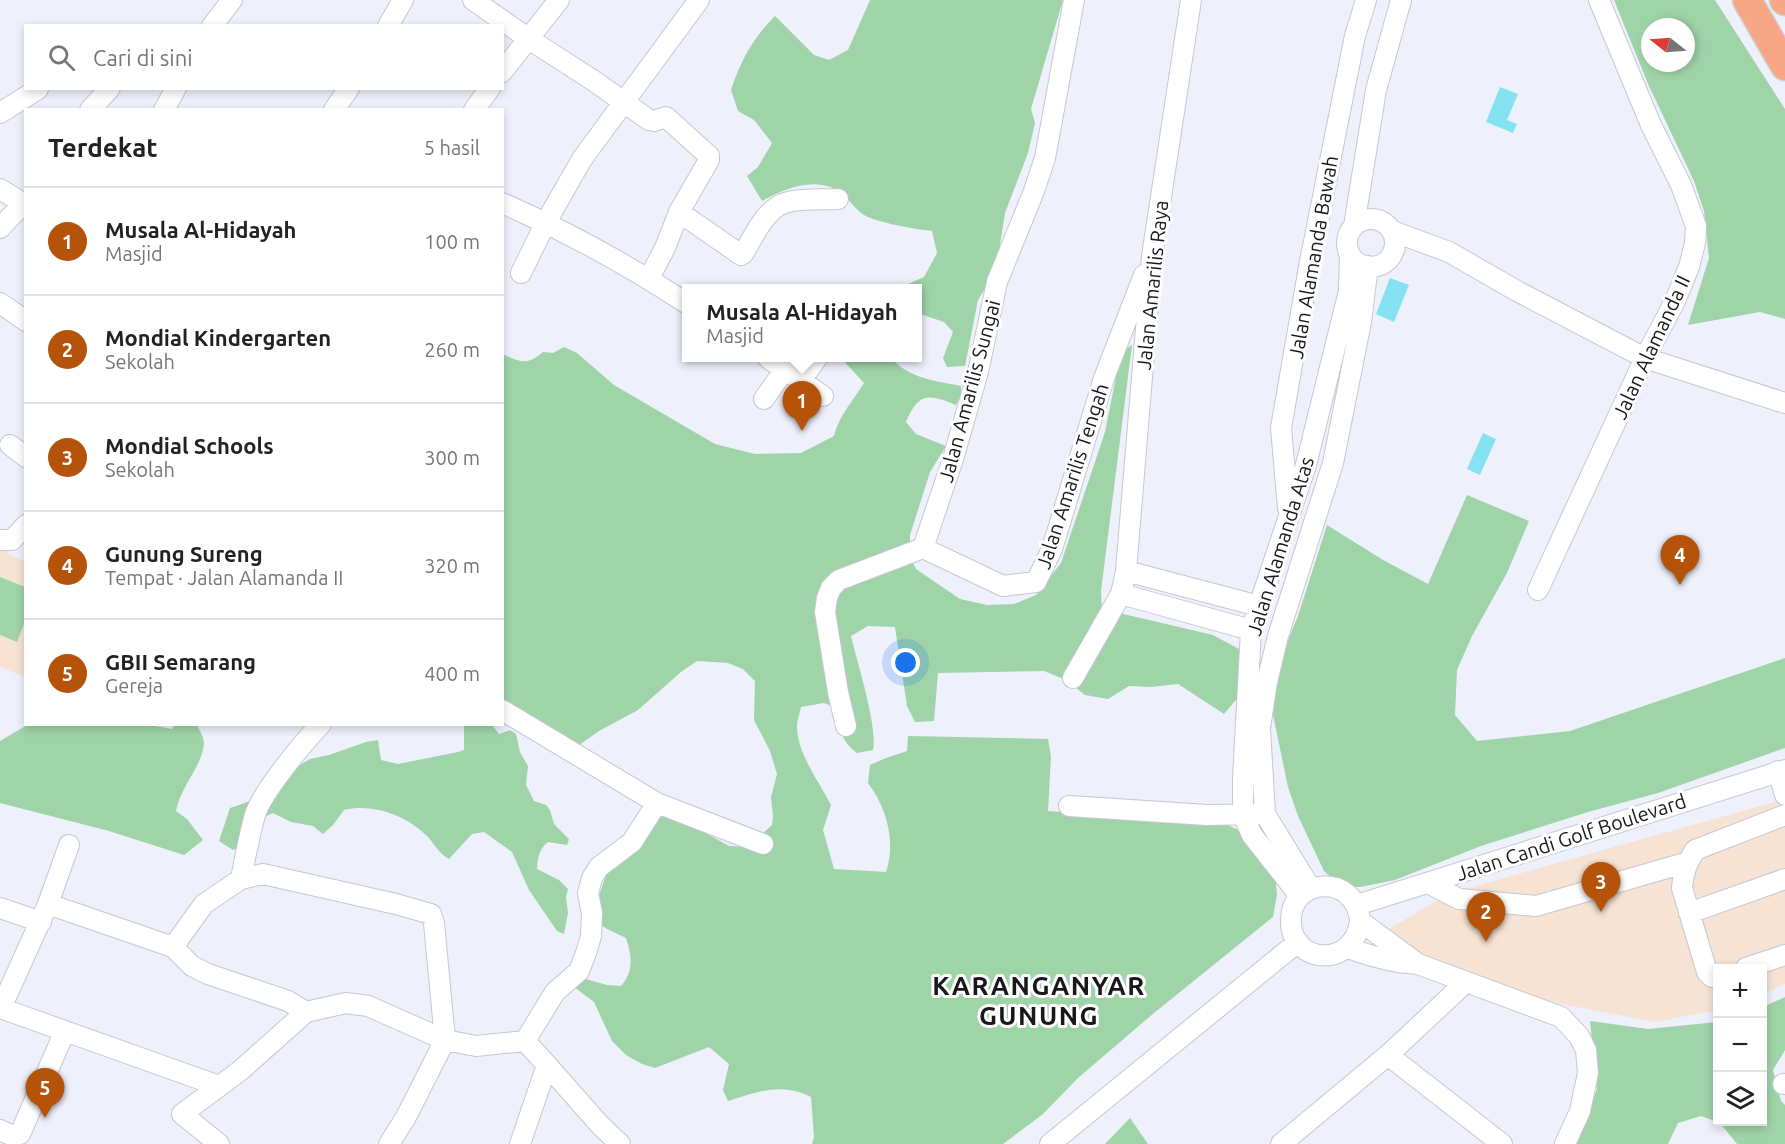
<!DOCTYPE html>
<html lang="id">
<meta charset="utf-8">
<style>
body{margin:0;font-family:Ubuntu,sans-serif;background:#f6f6f6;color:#222}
.controls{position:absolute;right:18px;bottom:18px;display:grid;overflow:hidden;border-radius:0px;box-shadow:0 3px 9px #0003}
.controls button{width:54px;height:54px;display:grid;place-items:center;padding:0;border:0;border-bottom:2px solid #e0e0e0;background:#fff;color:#222;font:30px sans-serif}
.compass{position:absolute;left:1641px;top:18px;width:54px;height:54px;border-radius:50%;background:#fff;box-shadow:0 3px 9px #0003;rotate:287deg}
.you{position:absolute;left:906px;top:663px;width:21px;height:21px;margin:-15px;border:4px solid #fff;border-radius:50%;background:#1a73e8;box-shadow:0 0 0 9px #1a73e833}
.badge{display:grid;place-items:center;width:39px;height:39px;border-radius:50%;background:#b45309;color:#fff;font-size:20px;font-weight:700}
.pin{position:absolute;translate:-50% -50px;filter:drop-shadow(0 2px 3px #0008)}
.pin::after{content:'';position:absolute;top:32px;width:21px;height:18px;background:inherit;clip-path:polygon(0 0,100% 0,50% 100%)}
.popup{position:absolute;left:682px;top:284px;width:240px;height:78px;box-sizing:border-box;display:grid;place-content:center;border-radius:0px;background:#fff;filter:drop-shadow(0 2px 4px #0005);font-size:20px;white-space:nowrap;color:#767676}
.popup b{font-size:22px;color:#222}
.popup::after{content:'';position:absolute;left:50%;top:100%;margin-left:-12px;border:12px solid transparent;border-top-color:#fff}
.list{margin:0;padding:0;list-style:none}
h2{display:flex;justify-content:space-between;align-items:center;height:78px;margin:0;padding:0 24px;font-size:26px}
h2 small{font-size:20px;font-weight:400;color:#767676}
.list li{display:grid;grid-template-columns:39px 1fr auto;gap:18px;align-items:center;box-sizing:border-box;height:108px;padding:0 24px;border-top:2px solid #e0e0e0}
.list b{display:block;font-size:22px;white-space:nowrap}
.list p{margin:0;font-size:20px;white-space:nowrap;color:#767676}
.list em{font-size:20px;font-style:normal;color:#767676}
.icon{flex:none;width:33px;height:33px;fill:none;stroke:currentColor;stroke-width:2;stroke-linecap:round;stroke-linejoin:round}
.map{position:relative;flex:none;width:1785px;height:1144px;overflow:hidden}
.search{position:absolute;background:#fff;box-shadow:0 3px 9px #0003;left:24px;top:24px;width:480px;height:66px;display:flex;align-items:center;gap:15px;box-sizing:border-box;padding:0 21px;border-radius:0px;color:#767676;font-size:22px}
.panel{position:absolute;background:#fff;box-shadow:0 3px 9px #0003;left:24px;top:108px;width:480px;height:618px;border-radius:0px}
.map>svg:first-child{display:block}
.education{fill:#f6e3d3}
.green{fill:#9fd4a8;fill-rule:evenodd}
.water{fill:#85e3f1}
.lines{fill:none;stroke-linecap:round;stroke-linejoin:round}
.minor-casing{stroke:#c6c7d3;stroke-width:22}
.highway-casing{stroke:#d1d1d2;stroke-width:31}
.minor{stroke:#fff;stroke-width:20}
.highway{stroke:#f7a686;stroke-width:28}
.labels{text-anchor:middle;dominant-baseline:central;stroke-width:6;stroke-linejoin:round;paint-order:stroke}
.street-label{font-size:20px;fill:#18181c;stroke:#fefefe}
.district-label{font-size:26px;font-weight:bold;letter-spacing:1.5px;fill:#18181c;stroke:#fefefe}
</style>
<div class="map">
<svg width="1785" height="1144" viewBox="0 0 1785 1144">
<rect width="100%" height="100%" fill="#eef0fc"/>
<path class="education" d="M0 546 9 549 8 554 25 561V677L0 667Z
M1785 799V984L1763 994 1762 968H1718L1717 1010 1655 1022 1551 1002 1412 954 1384 932 1450 893Z"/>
<path class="green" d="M870 0H1063L1031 109 1035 123 1028 153 1005 213 998 258 991 279 978 300 965 366 947 367 943 358 953 332 944 322 920 314 918 317V288H893L906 285 924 277 937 253 932 231C915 229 878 223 864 215 853 208 846 193 833 188 809 178 782 190 762 201L747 176 758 167 772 143 754 120 738 111 731 90C740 62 753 38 775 16L814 55 829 60 848 50Z
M1614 0H1715L1785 109V319L1760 312 1688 325 1709 258 1704 211 1694 181 1648 84ZM1650 27H1686V63H1650Z
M1132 345 1101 591 1102 609 1213 635 1239 649 1240 695 1224 714 1178 684 1151 687 1129 686 1108 699 1085 695 1066 680 1044 671 938 673 934 721 915 722 907 706 895 627 868 626 851 636C857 662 878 727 873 750L857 753C840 740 840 729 837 708L824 703 801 707C800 713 797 720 797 726 797 754 819 781 831 805L823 830 834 869 886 872C896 842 887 808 868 783L870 765 886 758 907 751 908 736 1048 739 1051 757 1048 811 1226 824 1240 831 1275 876 1277 894 1273 917 1154 1013 1078 1078 1043 1114 1003 1144H812L814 1137 811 1097C782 1082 757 1092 728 1101L723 1090 729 1064 709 1047 655 1068 642 1064 626 1055 612 1041 594 1002 574 987 582 978 607 985 621 986C634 971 632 956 626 938L607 929 591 918 609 867 636 852 645 824 653 813 668 812 729 846 748 847 772 825 773 816 771 797 777 774 770 751 754 720 755 681 743 669 728 663 697 661 681 672 638 710 599 731 572 750 503 702 502 354C521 362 527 366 543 352L553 353 564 347 577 353 614 385 715 444 755 454 801 453 834 436C839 415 853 401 864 383L841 358H897L895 362C913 379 937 381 961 386V395L956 405C928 394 919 392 906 422L916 434 946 446 930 472 910 535V557L916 569 960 599 987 605 1014 604 1036 595 1061 563 1105 432 1121 352Z
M1467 495 1529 521 1507 573 1472 636 1457 670 1455 715 1477 741 1570 731 1785 658V748L1658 793 1588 812 1481 846 1395 880 1360 887H1351L1338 883 1324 871 1298 816 1288 787 1272 710 1286 645 1298 616 1327 525 1383 560 1428 584Z
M0 577 25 587V621L17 642 0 635Z
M97 725 104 726 149 725 172 729 174 725H197C199 730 204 737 204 743 203 765 180 787 176 811L187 819 203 840 184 855 109 831 0 803V741L27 725Z
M464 725H492L499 734 510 730 516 734 520 752 528 766 526 785 534 801 546 805 550 810 554 824 569 839 567 845 548 842C538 850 538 858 537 869L559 880 568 889 566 897 568 913 564 934 557 931 529 890 512 852 484 832 472 834 449 859C438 853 435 844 427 836 406 815 372 803 344 810L333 825 323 834 313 826 291 822 273 813 260 819 248 845 233 850 219 841 230 808 245 803 268 792 288 772 310 759 329 755 366 742 378 740 381 760 398 764 458 752 464 750Z
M1785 997V1050L1773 1070 1781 1101 1785 1105V1144H1737L1720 1123 1701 1116 1678 1123 1668 1144H1574L1579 1137 1597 1089 1590 1021 1648 1029 1717 1022 1718 1122H1762L1763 1007Z
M1130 1118 1148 1144H1105Z"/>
<path class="water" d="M1500 87 1518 94 1507 120 1517 124 1513 133 1486 122Z
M1390 278 1409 285 1394 322 1376 314Z
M1483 433 1496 439 1480 475 1467 469Z"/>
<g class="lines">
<defs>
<path id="minor" d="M473 0 529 39 594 81 649 120 654 121 666 117 709 156V160L679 212 665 248 649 278
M212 26 232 0
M388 26 403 0
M502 72 559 0
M90 110 110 88
M164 110 176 88
M334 110 349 88
M474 110 490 88
M0 113 38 89
M0 189 26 205
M502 203C566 231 628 265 686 303
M679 212 741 255 743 254C753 238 765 209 785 203 801 198 821 200 838 199
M1347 243a24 24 0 1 1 48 0a24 24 0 1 1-48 0Z
M1354 226 1376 90 1401 0
M0 228 23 204
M1392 231 1449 252 1517 291 1645 358 1785 403
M521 273 546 222 582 159 699 0
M0 303 26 321
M768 358 823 396
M801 380 817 358
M764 399 785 369
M10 445 26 457
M1288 508 1281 428 1309 267 1355 36 1366 0
M0 540H12L26 525
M923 548 953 459 978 372 997 282 1034 191 1045 158 1074 0
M923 548 1003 586 1036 582 1052 549 1104 378 1144 275
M1126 571 1259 606
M1538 590 1645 358 1675 301 1689 267 1695 243 1696 226 1681 185 1651 125 1599 0
M1121 594 1251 630
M1073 678 1121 594 1126 571 1152 256 1191 0
M502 710 657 803 763 844
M846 726 838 692 825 612 827 598 831 588 839 580 923 548
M1778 771 1785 795
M1069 806 1207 815 1256 814
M241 879C245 858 249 836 255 815 262 792 303 743 321 724
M1428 883 1459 899 1536 906 1688 862
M1311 889 1265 814 1260 728 1267 682 1278 636 1333 463 1361 322 1368 266
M1300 896 1252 835 1243 815V779L1251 630 1306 465 1349 291 1350 254
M48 904 69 845
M1357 905 1785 770
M0 908 41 922
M1689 913 1785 879
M1360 921C1354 968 1293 965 1291 923 1288 877 1356 872 1360 921L1418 964
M173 947 204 904 241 879 263 874 396 904 431 914 434 923 445 1040 406 1117 389 1144
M1348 948C1371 956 1393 963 1418 964L1561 1017 1579 1036 1586 1050 1588 1073 1580 1111 1565 1144
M1746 968 1785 955
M1718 978 1712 977 1707 972 1682 888C1683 873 1687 863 1695 850L1785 815
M525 1041 555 992 579 971 586 953 591 936 592 913 588 893 592 878 599 867 632 842 657 803
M1388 1055 1502 1144
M547 1065 600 1125 620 1144
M1783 1084H1785
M219 1086 3 1009 2 1006 48 904 173 947 192 966 208 974 288 1001 306 1012
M0 1130 13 1136 20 1134 65 1031
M219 1144 182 1114 241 1070 306 1012 346 1003 368 1006 445 1040 476 1046 525 1041
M520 1144 547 1065 525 1041
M1050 1144 1298 942
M1281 1144 1388 1055 1466 982"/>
<path id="highway" d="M1747 0 1785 66
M1784 0 1785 1"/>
</defs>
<use href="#minor" class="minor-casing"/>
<use href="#highway" class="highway-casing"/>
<use href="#minor" class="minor"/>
<use href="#highway" class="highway"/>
</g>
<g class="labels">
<g class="street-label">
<text transform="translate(1313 257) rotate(-80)">Jalan Alamanda Bawah</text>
<text transform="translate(1152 285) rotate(-84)">Jalan Amarilis Raya</text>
<text transform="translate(1651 347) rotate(-65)">Jalan Alamanda II</text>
<text transform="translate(969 391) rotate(-75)">Jalan Amarilis Sungai</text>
<text transform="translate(1072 476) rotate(-72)">Jalan Amarilis Tengah</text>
<text transform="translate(1280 546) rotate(-73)">Jalan Alamanda Atas</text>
<text transform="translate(1571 837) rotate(-18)">Jalan Candi Golf Boulevard</text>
</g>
<g class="district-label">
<text x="1039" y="985">KARANGANYAR<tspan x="1039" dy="30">GUNUNG</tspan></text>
</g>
</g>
</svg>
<div class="controls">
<button>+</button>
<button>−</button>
<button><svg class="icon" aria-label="layers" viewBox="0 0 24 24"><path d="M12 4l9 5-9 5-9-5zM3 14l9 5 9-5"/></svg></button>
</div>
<svg class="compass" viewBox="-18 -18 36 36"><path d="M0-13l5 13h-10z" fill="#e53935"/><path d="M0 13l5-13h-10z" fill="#767676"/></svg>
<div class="you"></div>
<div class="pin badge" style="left:802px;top:431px">1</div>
<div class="popup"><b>Musala Al-Hidayah</b>Masjid</div>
<div class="pin badge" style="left:1486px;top:942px">2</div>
<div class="pin badge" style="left:1601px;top:912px">3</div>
<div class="pin badge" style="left:1680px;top:585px">4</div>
<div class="pin badge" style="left:45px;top:1118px">5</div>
<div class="search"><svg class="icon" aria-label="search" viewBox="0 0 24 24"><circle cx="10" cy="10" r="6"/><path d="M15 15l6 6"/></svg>Cari di sini</div>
<section class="panel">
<h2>Terdekat<small>5 hasil</small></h2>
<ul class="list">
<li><span class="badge">1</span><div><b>Musala Al-Hidayah</b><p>Masjid</p></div><em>100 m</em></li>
<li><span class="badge">2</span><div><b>Mondial Kindergarten</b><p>Sekolah</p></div><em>260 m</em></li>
<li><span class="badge">3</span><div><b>Mondial Schools</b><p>Sekolah</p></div><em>300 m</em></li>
<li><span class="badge">4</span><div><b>Gunung Sureng</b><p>Tempat · Jalan Alamanda II</p></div><em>320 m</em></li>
<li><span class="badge">5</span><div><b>GBII Semarang</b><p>Gereja</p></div><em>400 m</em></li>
</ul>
</section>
</div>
